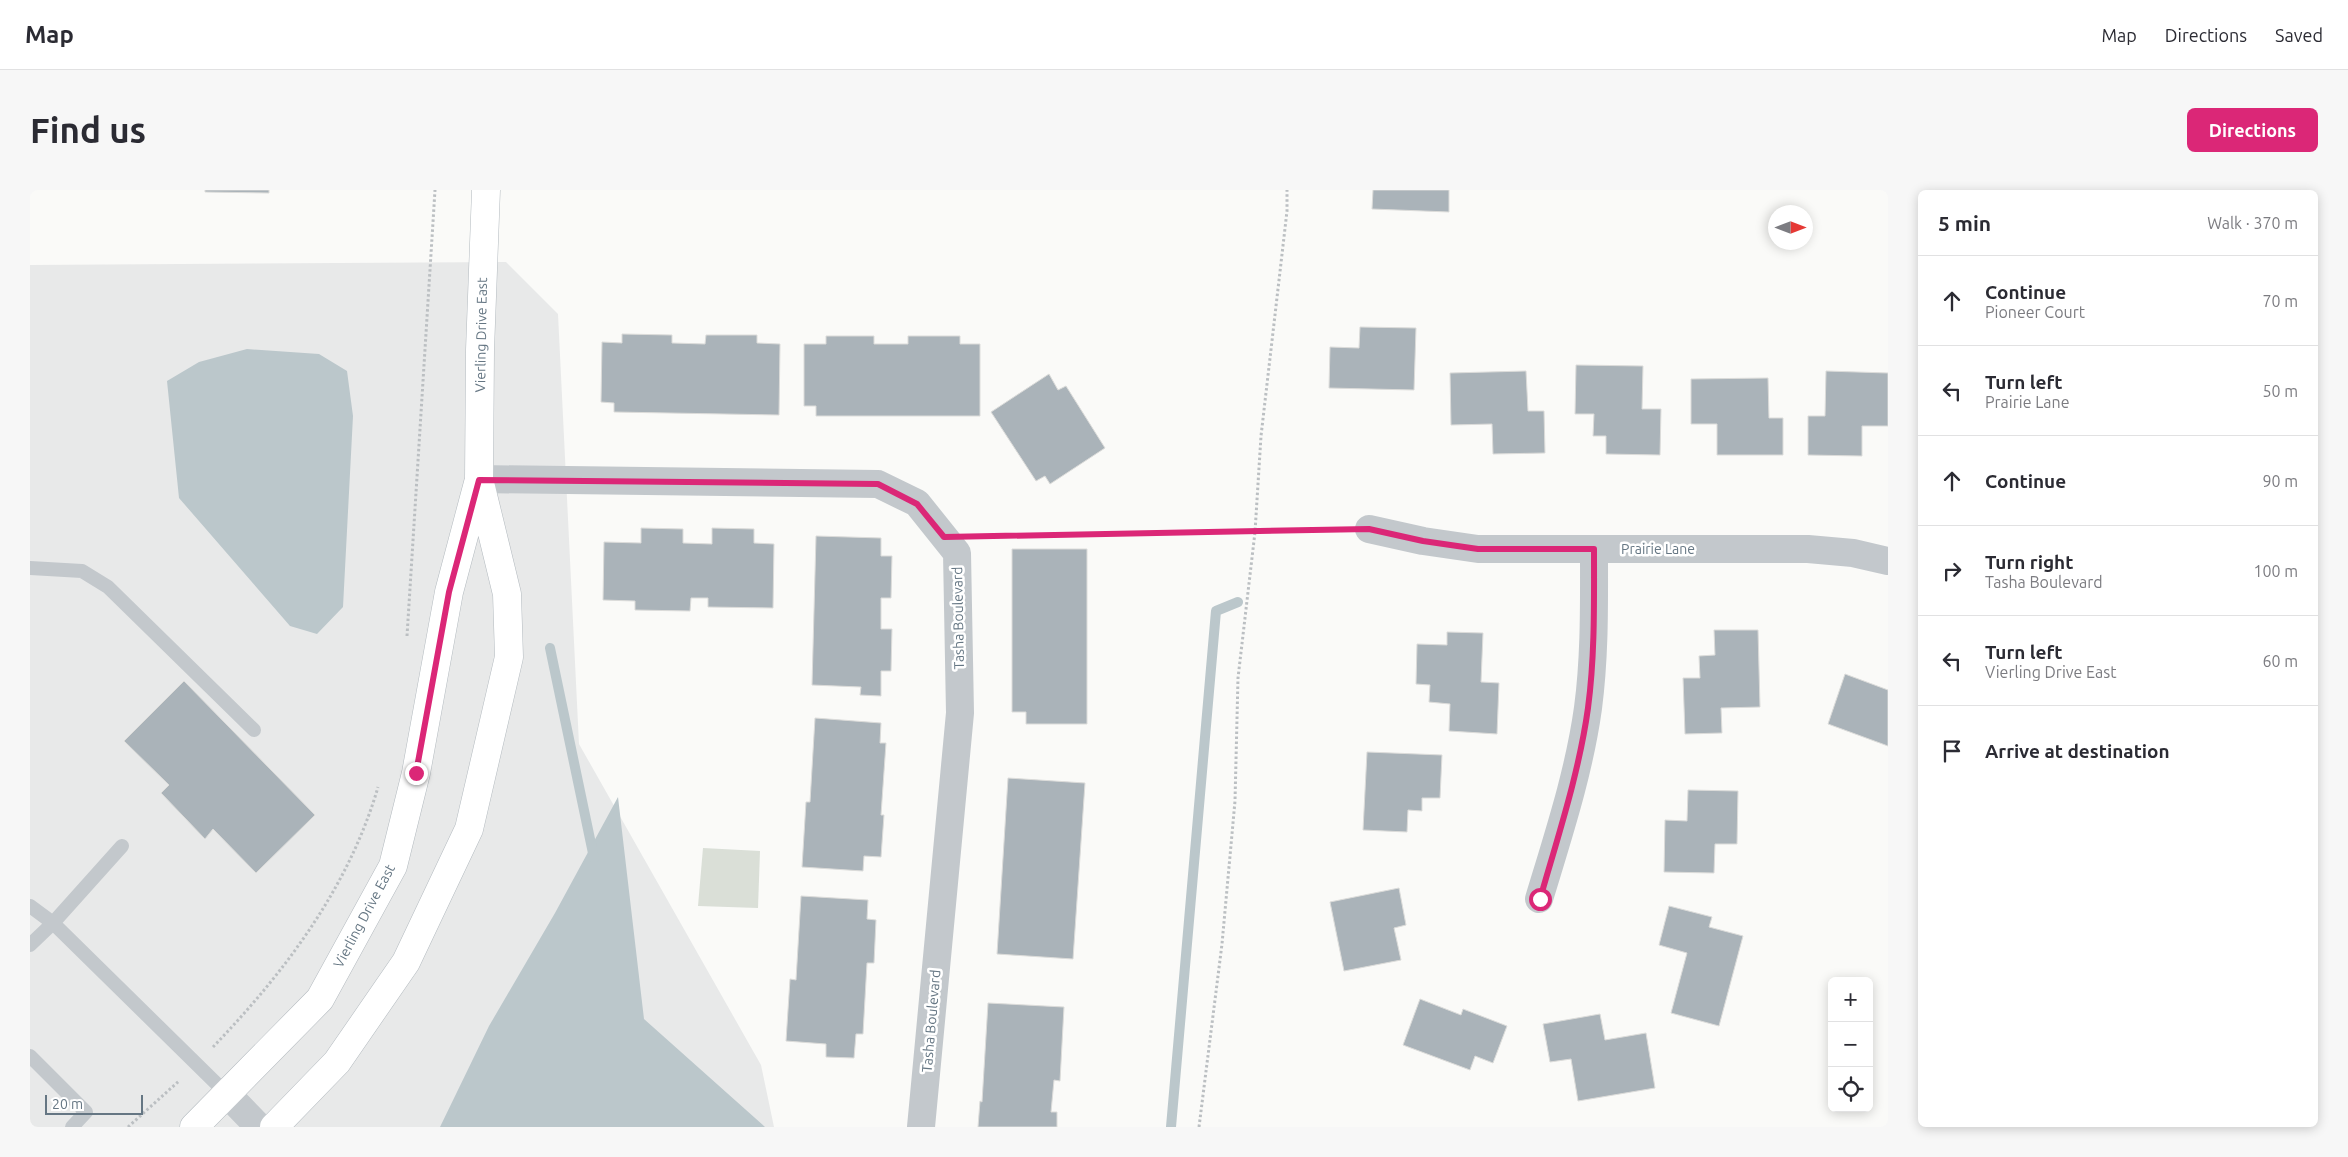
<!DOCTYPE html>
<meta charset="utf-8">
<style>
body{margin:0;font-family:Ubuntu,sans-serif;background:#f7f7f7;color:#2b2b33}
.controls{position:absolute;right:15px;bottom:15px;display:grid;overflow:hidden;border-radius:8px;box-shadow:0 2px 12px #0003}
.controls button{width:45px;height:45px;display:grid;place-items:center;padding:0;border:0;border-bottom:1px solid #e1e1e2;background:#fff;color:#2b2b33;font:25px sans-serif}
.compass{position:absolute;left:1738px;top:15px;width:45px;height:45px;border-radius:50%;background:#fff;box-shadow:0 2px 12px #0003;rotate:90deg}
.scale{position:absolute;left:15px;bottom:12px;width:98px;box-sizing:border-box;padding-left:5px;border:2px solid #657683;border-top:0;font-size:14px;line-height:18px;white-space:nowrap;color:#657683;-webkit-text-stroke:4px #fff;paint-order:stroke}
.stop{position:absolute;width:15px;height:15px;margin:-11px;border:4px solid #db2777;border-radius:50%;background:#fff}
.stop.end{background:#db2777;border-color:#fff;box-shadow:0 1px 5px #0008}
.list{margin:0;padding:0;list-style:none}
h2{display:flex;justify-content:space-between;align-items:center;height:65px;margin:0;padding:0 20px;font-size:21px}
h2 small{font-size:16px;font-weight:400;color:#7c7c81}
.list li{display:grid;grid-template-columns:32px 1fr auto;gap:15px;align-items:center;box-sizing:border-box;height:90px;padding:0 20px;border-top:1px solid #e1e1e2}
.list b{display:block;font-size:19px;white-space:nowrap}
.list p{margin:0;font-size:16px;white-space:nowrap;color:#7c7c81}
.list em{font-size:16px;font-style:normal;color:#7c7c81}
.icon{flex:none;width:28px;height:28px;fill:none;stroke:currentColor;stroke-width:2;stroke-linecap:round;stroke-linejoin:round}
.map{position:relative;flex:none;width:1858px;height:937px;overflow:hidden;border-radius:8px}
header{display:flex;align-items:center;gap:30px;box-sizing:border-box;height:70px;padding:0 25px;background:#fff;border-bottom:1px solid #e1e1e2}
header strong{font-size:24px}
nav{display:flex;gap:28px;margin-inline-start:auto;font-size:18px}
.intro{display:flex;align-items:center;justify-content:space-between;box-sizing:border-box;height:120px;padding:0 30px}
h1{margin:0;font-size:35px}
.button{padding:12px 22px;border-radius:8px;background:#db2777;color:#fff;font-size:18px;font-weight:700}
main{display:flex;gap:30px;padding:0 30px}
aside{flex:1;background:#fff;border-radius:8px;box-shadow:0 2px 12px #0003}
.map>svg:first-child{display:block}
.built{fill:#e8e9e9}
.green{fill:#dadfd7}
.water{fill:#bbc7cb}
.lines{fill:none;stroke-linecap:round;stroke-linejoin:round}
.stream{stroke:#bbc7cb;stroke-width:10}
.building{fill:#aab3b9;stroke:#dcdcda}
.secondary-casing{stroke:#b3babf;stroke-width:29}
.path{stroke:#bbbfc2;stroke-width:3;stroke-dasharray:2.5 2.5;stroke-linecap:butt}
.lane{stroke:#c3c8cc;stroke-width:14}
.street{stroke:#c3c8cc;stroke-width:28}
.secondary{stroke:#fff;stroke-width:28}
.route{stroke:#db2777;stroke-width:6}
.labels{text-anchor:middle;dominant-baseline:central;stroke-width:5;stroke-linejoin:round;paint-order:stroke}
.street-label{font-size:14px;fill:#657683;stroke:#fff}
</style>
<header>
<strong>Map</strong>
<nav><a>Map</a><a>Directions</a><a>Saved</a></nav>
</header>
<div class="intro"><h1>Find us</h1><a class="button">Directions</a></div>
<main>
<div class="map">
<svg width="1858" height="937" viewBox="0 0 1858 937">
<rect width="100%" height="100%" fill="#fafaf8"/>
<path class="built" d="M476 72 528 124 549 554 731 875 744 937H0V75Z"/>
<path class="green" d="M673 658 730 661 728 718 668 716Z"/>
<path class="water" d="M217 159 289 164 317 181 323 226 313 417 287 444 260 436 149 308 137 191 169 172Z
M588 607 614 829 735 937H410L459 836 525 723Z"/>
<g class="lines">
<path class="stream" d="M520 458 564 668
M1141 937 1186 421 1208 412"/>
</g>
<path class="building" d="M175 0H239V3L175 2Z
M1343 0H1419V22L1342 19Z
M1330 137 1386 138 1384 200 1299 198 1300 157 1329 158Z
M592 144 642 145V153L675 154 676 145H727V153L750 154 749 225 584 222V213L571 212 572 152 592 153Z
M796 146H844V154H878V146H930V154H950V226H786V216H774V154H796Z
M1546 175 1613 176 1612 219H1631L1630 265 1576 264V246H1563L1564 224H1545Z
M1496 181 1498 221H1514L1515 263 1463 264 1462 234 1421 235 1420 183Z
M1796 181 1858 183V236H1832V266L1778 265V226H1795Z
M1019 184 1028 200 1036 196 1075 258 1020 294 1015 286 1006 291 961 222Z
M1738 188 1739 228H1753V265H1687V234H1661V189Z
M611 338 653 339V353L682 354V338L724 339V353L744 354 743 418 678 417V408H661L660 421 605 420V411L573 410 574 352 611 353Z
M786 346 851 348V366H862L861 408H851V439H862L861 481H851V506L830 505 831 497 782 495Z
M982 359H1057V534H996V522H982Z
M1684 440H1728L1730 517 1691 518 1692 543 1655 544 1653 488H1670L1669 466 1685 465Z
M1417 442 1453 443 1451 492 1469 493 1467 544 1419 541 1420 514 1399 512 1400 495 1386 494 1387 454 1417 455Z
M1815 484 1858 500V556L1798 534Z
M154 491 285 625 226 683 183 639 175 649 131 603 139 595 94 551Z
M785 528 851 533 850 553H856L851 625H854L851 667 834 666 833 681 772 677 776 612H780Z
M1337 562 1412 565 1410 608H1392V621L1378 620 1377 642 1333 640Z
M978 588 1055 593 1043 769 967 764Z
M1658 600 1708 601 1707 654H1685L1684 683 1634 682 1635 630 1657 631Z
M1369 698 1376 735 1364 738 1371 770 1314 781 1300 712Z
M771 706 838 710 837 729 846 730 844 773H837L833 844H826L824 868 796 867V854L756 851 760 789 766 790Z
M1639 716 1682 727 1679 737 1713 746 1689 836 1641 823 1657 763 1629 755Z
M1390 809 1431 825 1433 819 1477 836 1463 873 1445 866 1440 880 1373 855Z
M958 813 1034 817 1030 891 1024 890 1021 922H1027V937H948L950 911 952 912Z
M1570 824 1575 850 1616 843 1625 898 1548 911 1541 869 1520 872 1513 834Z"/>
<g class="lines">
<defs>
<path id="secondary" d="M164 937 290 809 363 676 386 583 419 402 448 293
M244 937 307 872 376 772 439 639 479 467 477 404 449 289 450 160 456 0"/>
</defs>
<use href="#secondary" class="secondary-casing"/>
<path class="path" d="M952 347 1308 340
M377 446 405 0
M183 857C255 782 319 697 348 597
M98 937 149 891
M1169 937 1192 754 1205 611 1208 488 1225 342 1231 246 1257 21V0"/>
<path class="lane" d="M0 378 52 381 78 397 224 540
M0 716 23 733 197 904
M0 755 23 733 92 656
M0 866 56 922 42 937"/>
<path class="street" d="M449 289 848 294 887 313 927 363 930 523 891 937
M1339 339 1393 351 1448 359H1778L1823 363 1858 371
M1509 709C1528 646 1549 583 1558 518 1565 465 1564 412 1564 359
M197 904 229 937"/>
<use href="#secondary" class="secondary"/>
</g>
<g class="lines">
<path class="route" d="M386 583 419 402 449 290 848 294 887 314 914 347 1339 339 1393 351 1448 359H1564C1564 412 1565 465 1558 518 1549 583 1528 646 1510 709"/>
</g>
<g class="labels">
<g class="street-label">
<text transform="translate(451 145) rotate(-89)">Vierling Drive East</text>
<text x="1628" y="359">Prairie Lane</text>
<text transform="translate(928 428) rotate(-91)">Tasha Boulevard</text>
<text transform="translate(334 726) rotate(-62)">Vierling Drive East</text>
<text transform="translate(901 831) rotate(-85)">Tasha Boulevard</text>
</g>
</g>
</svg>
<div class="controls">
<button>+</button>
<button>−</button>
<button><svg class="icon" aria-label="locate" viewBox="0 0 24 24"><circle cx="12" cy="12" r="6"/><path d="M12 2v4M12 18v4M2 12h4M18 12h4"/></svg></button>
</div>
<svg class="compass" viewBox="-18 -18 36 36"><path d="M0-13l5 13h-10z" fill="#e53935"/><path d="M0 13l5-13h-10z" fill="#7c7c81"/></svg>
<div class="scale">20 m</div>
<div class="stop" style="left:1510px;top:709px"></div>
<div class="stop end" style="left:386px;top:583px"></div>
</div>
<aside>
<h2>5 min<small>Walk · 370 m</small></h2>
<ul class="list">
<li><svg class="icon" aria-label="ahead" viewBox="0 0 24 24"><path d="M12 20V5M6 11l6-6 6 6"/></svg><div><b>Continue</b><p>Pioneer Court</p></div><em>70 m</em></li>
<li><svg class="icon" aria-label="left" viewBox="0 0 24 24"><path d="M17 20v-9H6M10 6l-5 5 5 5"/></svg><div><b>Turn left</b><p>Prairie Lane</p></div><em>50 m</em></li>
<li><svg class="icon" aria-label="ahead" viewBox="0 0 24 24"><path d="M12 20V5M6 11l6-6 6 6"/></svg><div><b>Continue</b></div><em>90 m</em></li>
<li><svg class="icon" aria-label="right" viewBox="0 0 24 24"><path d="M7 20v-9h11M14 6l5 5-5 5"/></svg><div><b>Turn right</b><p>Tasha Boulevard</p></div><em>100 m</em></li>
<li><svg class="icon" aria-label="left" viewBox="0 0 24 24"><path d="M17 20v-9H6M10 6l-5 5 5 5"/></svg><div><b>Turn left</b><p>Vierling Drive East</p></div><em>60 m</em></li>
<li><svg class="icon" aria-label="arrive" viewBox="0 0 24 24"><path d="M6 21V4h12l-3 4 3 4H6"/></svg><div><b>Arrive at destination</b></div></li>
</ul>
</aside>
</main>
